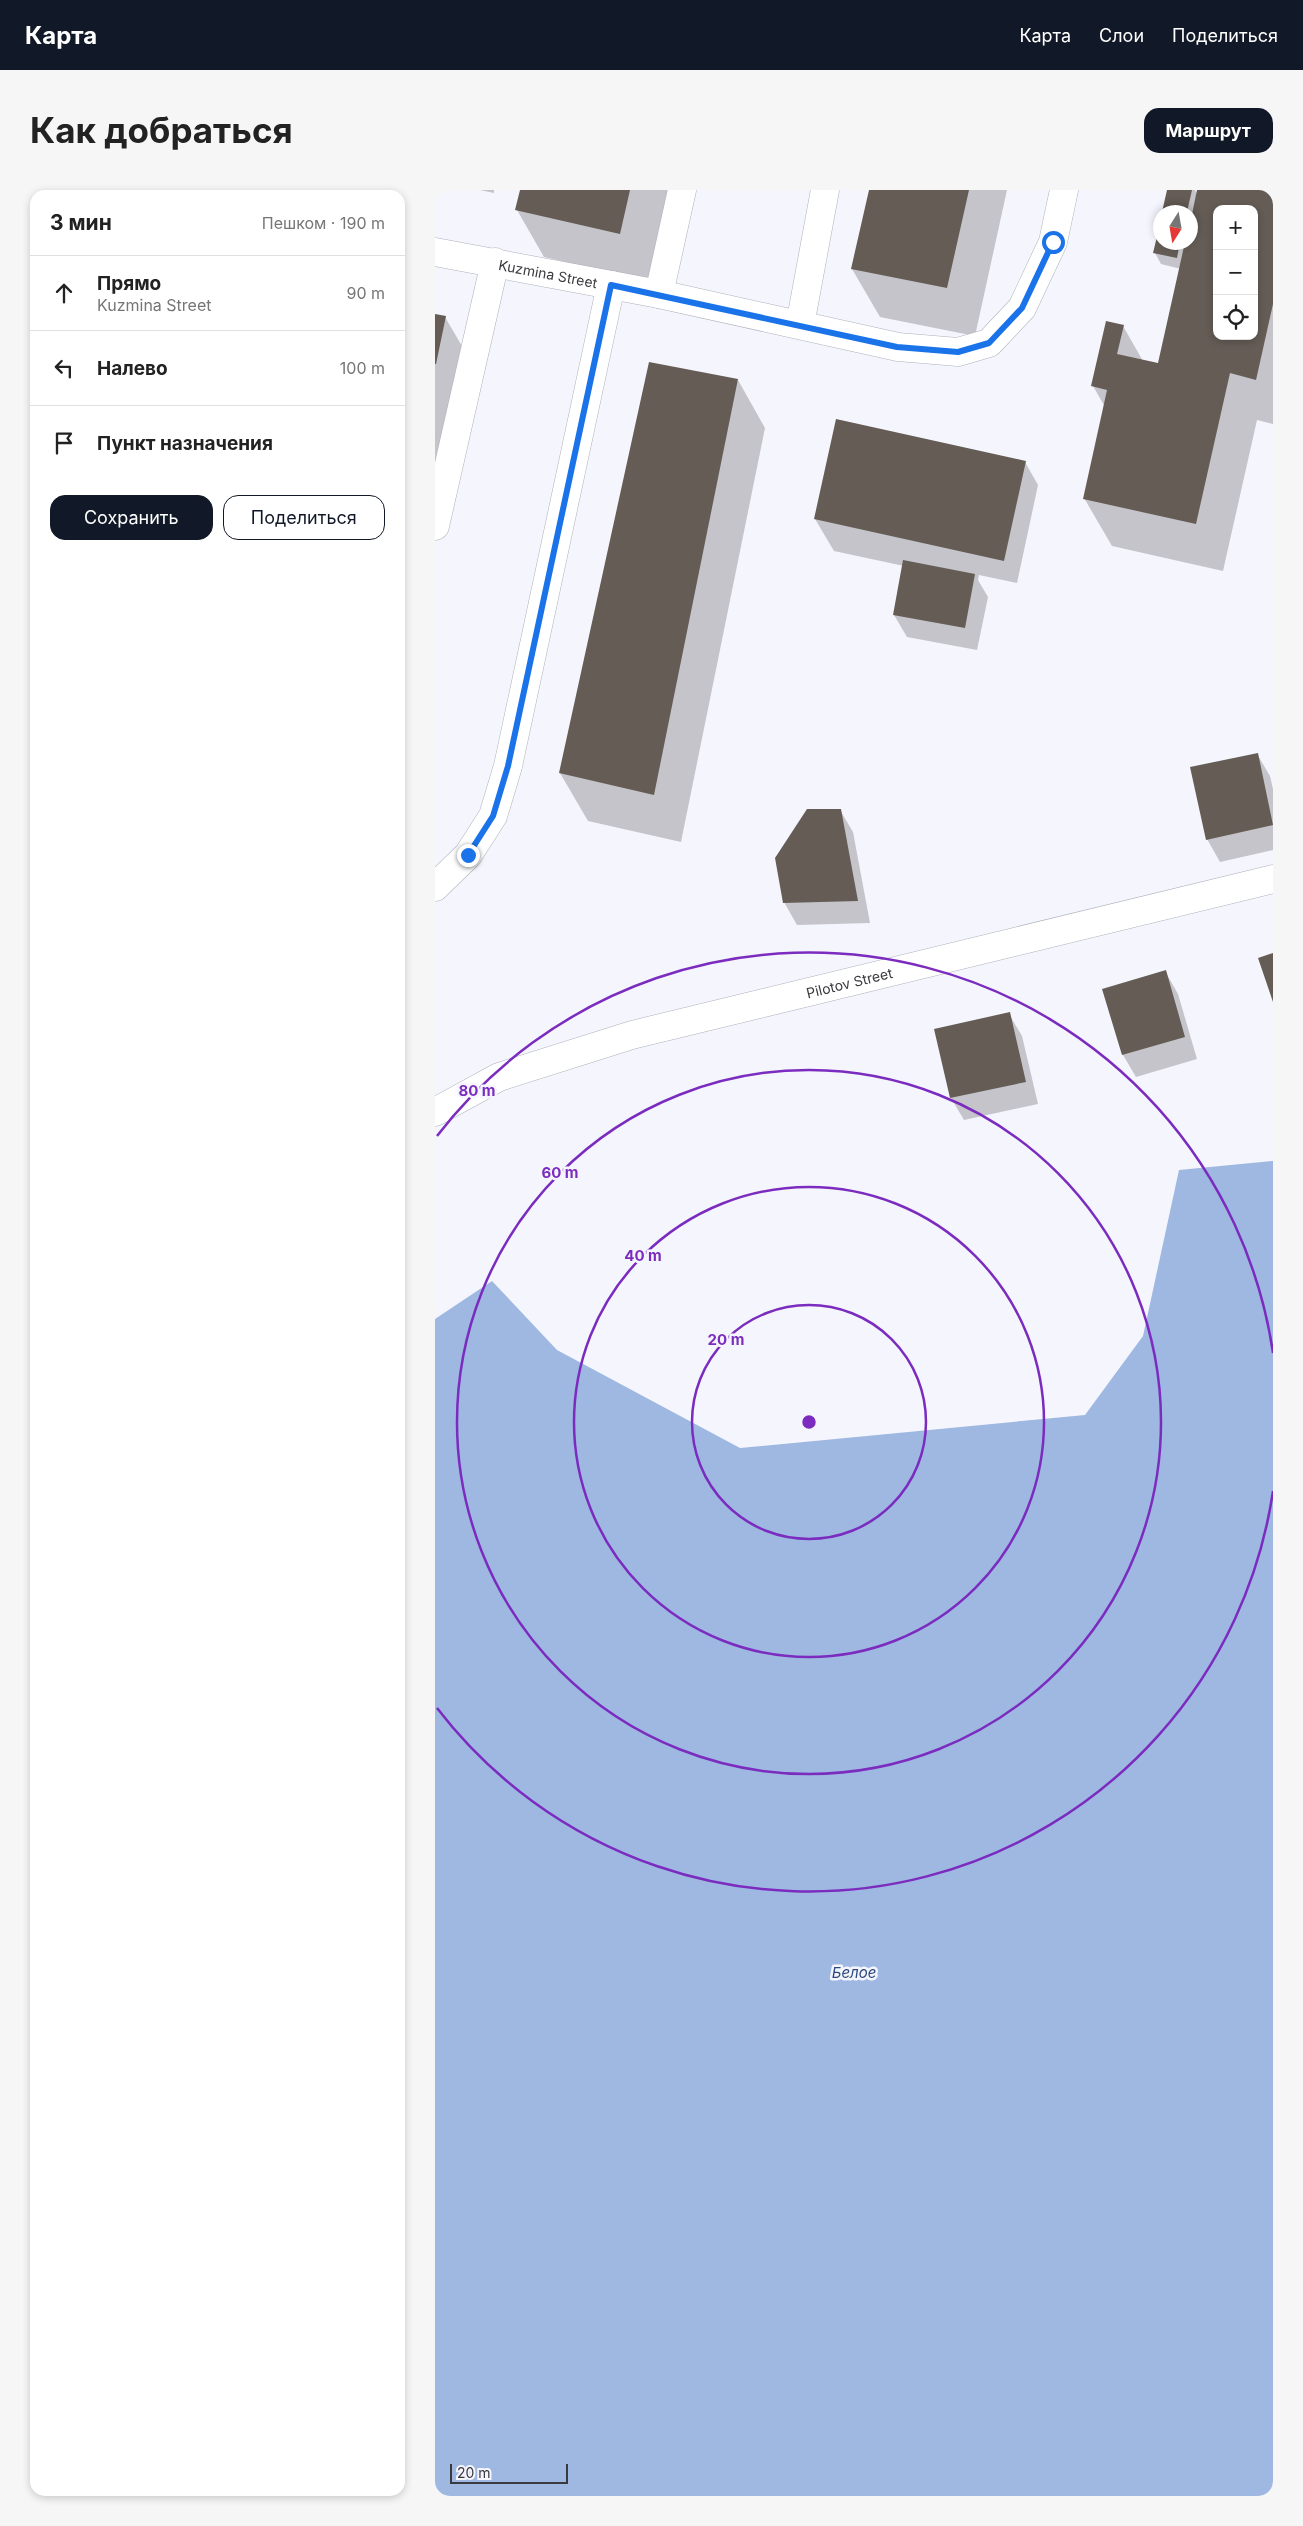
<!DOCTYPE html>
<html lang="ru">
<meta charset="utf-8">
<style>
body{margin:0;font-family:Inter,sans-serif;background:#f6f6f6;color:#222}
.controls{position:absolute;right:15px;top:15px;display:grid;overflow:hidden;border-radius:10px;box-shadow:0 2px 8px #0003}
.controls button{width:45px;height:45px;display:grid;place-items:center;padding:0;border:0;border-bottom:1px solid #e0e0e0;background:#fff;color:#222;font:25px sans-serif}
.compass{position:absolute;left:718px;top:15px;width:45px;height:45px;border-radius:50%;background:#fff;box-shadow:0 2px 8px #0003;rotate:191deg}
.scale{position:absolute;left:15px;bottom:12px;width:118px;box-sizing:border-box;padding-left:5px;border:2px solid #393a3e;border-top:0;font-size:14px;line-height:18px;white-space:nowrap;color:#393a3e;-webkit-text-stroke:4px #f5f6fd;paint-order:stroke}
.stop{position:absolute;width:15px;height:15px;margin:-11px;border:4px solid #1a73e8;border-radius:50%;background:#fff}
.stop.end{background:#1a73e8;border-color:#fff;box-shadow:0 1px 5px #0008}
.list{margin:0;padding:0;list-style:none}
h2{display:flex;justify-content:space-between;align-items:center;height:65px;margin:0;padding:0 20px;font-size:21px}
h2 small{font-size:16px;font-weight:400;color:#767676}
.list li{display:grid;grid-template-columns:32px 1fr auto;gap:15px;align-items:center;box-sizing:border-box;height:75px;padding:0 20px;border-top:1px solid #e0e0e0}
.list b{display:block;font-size:19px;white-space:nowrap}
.list p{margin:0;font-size:16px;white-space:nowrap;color:#767676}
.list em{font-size:16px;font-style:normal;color:#767676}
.actions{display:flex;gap:10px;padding:15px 20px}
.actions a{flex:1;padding:11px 0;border:1px solid #111827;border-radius:15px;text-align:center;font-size:18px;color:#111827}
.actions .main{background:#111827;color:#fff}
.icon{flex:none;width:28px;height:28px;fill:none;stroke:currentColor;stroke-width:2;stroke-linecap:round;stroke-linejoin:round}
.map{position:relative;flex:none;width:838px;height:2306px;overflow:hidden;border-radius:15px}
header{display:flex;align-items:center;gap:30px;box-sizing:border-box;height:70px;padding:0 25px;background:#111827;color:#fff}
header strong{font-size:24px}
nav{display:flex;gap:28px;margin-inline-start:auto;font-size:18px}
.intro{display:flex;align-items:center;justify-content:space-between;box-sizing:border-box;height:120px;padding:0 30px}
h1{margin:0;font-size:35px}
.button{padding:12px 22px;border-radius:15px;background:#111827;color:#fff;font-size:18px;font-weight:700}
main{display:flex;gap:30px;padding:0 30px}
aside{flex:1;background:#fff;border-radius:15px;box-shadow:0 2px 8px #0003}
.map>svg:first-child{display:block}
.water{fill:#9fb8e2}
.shadow{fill:#0003;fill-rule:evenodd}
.building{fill:#645c55;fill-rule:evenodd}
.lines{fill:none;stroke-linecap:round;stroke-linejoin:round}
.minor-casing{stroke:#aeb1bb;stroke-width:29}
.minor{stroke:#fff;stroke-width:28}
.route{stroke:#1a73e8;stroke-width:6}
.ring{fill:none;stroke:#7b2cbf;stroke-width:2.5}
.labels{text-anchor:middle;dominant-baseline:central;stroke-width:5;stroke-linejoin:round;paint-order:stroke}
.street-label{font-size:14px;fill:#393a3e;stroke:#f5f6fd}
.water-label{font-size:15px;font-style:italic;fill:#2c4a7f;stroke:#f5f6fd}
.centre{fill:#7b2cbf;stroke:#f5f6fd;stroke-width:2.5}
.ring-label{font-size:15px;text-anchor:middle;font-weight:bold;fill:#7b2cbf;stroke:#f5f6fd;stroke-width:5;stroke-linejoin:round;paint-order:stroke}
</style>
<header>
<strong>Карта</strong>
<nav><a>Карта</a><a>Слои</a><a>Поделиться</a></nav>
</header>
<div class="intro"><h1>Как добраться</h1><a class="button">Маршрут</a></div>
<main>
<aside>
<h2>3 мин<small>Пешком · 190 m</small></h2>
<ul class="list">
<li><svg class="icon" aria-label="ahead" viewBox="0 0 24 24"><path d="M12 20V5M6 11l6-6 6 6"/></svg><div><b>Прямо</b><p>Kuzmina Street</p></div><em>90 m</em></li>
<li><svg class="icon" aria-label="left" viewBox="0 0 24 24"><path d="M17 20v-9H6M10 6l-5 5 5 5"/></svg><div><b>Налево</b></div><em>100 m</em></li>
<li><svg class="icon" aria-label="arrive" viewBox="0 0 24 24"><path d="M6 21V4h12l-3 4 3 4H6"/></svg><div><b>Пункт назначения</b></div></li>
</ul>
<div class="actions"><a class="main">Сохранить</a><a>Поделиться</a></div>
</aside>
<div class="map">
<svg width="838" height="2306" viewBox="0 0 838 2306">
<rect width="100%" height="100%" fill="#f5f6fd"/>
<path class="water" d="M838 971V2306H0V1129L57 1091 122 1160 305 1258 650 1225 708 1146 744 980Z"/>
<path class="shadow" d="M45 0H59V3Z
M86 0H233L213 91 109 67 82 20Z
M435 0H572L540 146 445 127 417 79Z
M733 0H760L762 4 763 0H838V234L822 230 788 381 677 356 649 308 670 217 658 196 688 136 708 171 724 175 746 79 726 74 720 63 726 36V52H756V22H728ZM782 19H819V146H782Z
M0 125 10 127 38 175 0 349Z
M303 190 330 238 246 652 153 631 125 583Z
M590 272 603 295 582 393 544 385 543 390 553 407 542 460 472 447 459 425 469 376 399 361 380 329Z
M822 564 835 586 838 599V660L785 672 772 649Z
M405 620 418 642 435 733 362 735 349 712Z
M730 781 743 804 762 869 701 887 688 865Z
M574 824 587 846 603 914 529 930 516 908Z"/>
<path class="building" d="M85 0H195L185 44 80 20Z
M434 0H534L512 98 416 79Z
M732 0H757L752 22H727Z
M762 0H838V114L821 190 795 183 761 334 648 309 672 200 656 196 671 131 689 135 682 164 723 173 750 52H756V29ZM782 19H819V146H782Z
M725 34 726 52H745L742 68 718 63Z
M0 124 11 126 1 174H0Z
M214 172 303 189 219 605 124 583Z
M401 229 591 271 569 371 379 329Z
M468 370 540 384 530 438 458 425Z
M823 563 838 635 771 650 755 577Z
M372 619H406L423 711 348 713 340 668Z
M838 763V812L823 768Z
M731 780 750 847 687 865 667 799Z
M575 822 591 892 515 908 499 839Z"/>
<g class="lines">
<defs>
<g id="minor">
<path id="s1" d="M0 62 224 104 463 157 523 162 554 153 587 118 618 52 629 0"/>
<path d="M224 104 247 0"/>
<path d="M365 135 390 0"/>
<path d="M0 336 60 72"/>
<path d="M0 697 33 665 58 626 73 576 176 95"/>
<path id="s2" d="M0 922 64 887 197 845 838 689"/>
</g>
</defs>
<use href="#minor" class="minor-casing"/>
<use href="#minor" class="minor"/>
</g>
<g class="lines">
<path class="route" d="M33 665 58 626 73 576 176 95 462 157 523 162 554 153 587 118 618 52"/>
</g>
<g class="ring">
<circle cx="374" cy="1232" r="117"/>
<circle cx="374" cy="1232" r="235"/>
<circle cx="374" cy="1232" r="352"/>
<path d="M838 1301A469 469 0 0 1 2 1518M2 946A469 469 0 0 1 838 1163"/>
</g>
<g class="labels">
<g class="street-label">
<text stroke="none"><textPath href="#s1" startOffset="115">Kuzmina Street</textPath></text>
<text stroke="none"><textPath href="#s2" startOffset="436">Pilotov Street</textPath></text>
</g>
<g class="water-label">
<text x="419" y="1782">Белое</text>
</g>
</g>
<circle cx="374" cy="1232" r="8" class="centre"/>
<g class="ring-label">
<text x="42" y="906">80 m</text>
<text x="125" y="988">60 m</text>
<text x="208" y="1071">40 m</text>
<text x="291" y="1155">20 m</text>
</g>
</svg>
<div class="controls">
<button>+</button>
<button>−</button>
<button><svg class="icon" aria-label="locate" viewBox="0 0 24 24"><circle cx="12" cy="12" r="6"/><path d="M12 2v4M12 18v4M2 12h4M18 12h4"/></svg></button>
</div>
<svg class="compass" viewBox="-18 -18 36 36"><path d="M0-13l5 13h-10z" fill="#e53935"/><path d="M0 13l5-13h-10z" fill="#767676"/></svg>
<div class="scale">20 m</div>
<div class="stop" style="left:618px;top:52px"></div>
<div class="stop end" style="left:33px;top:665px"></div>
</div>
</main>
